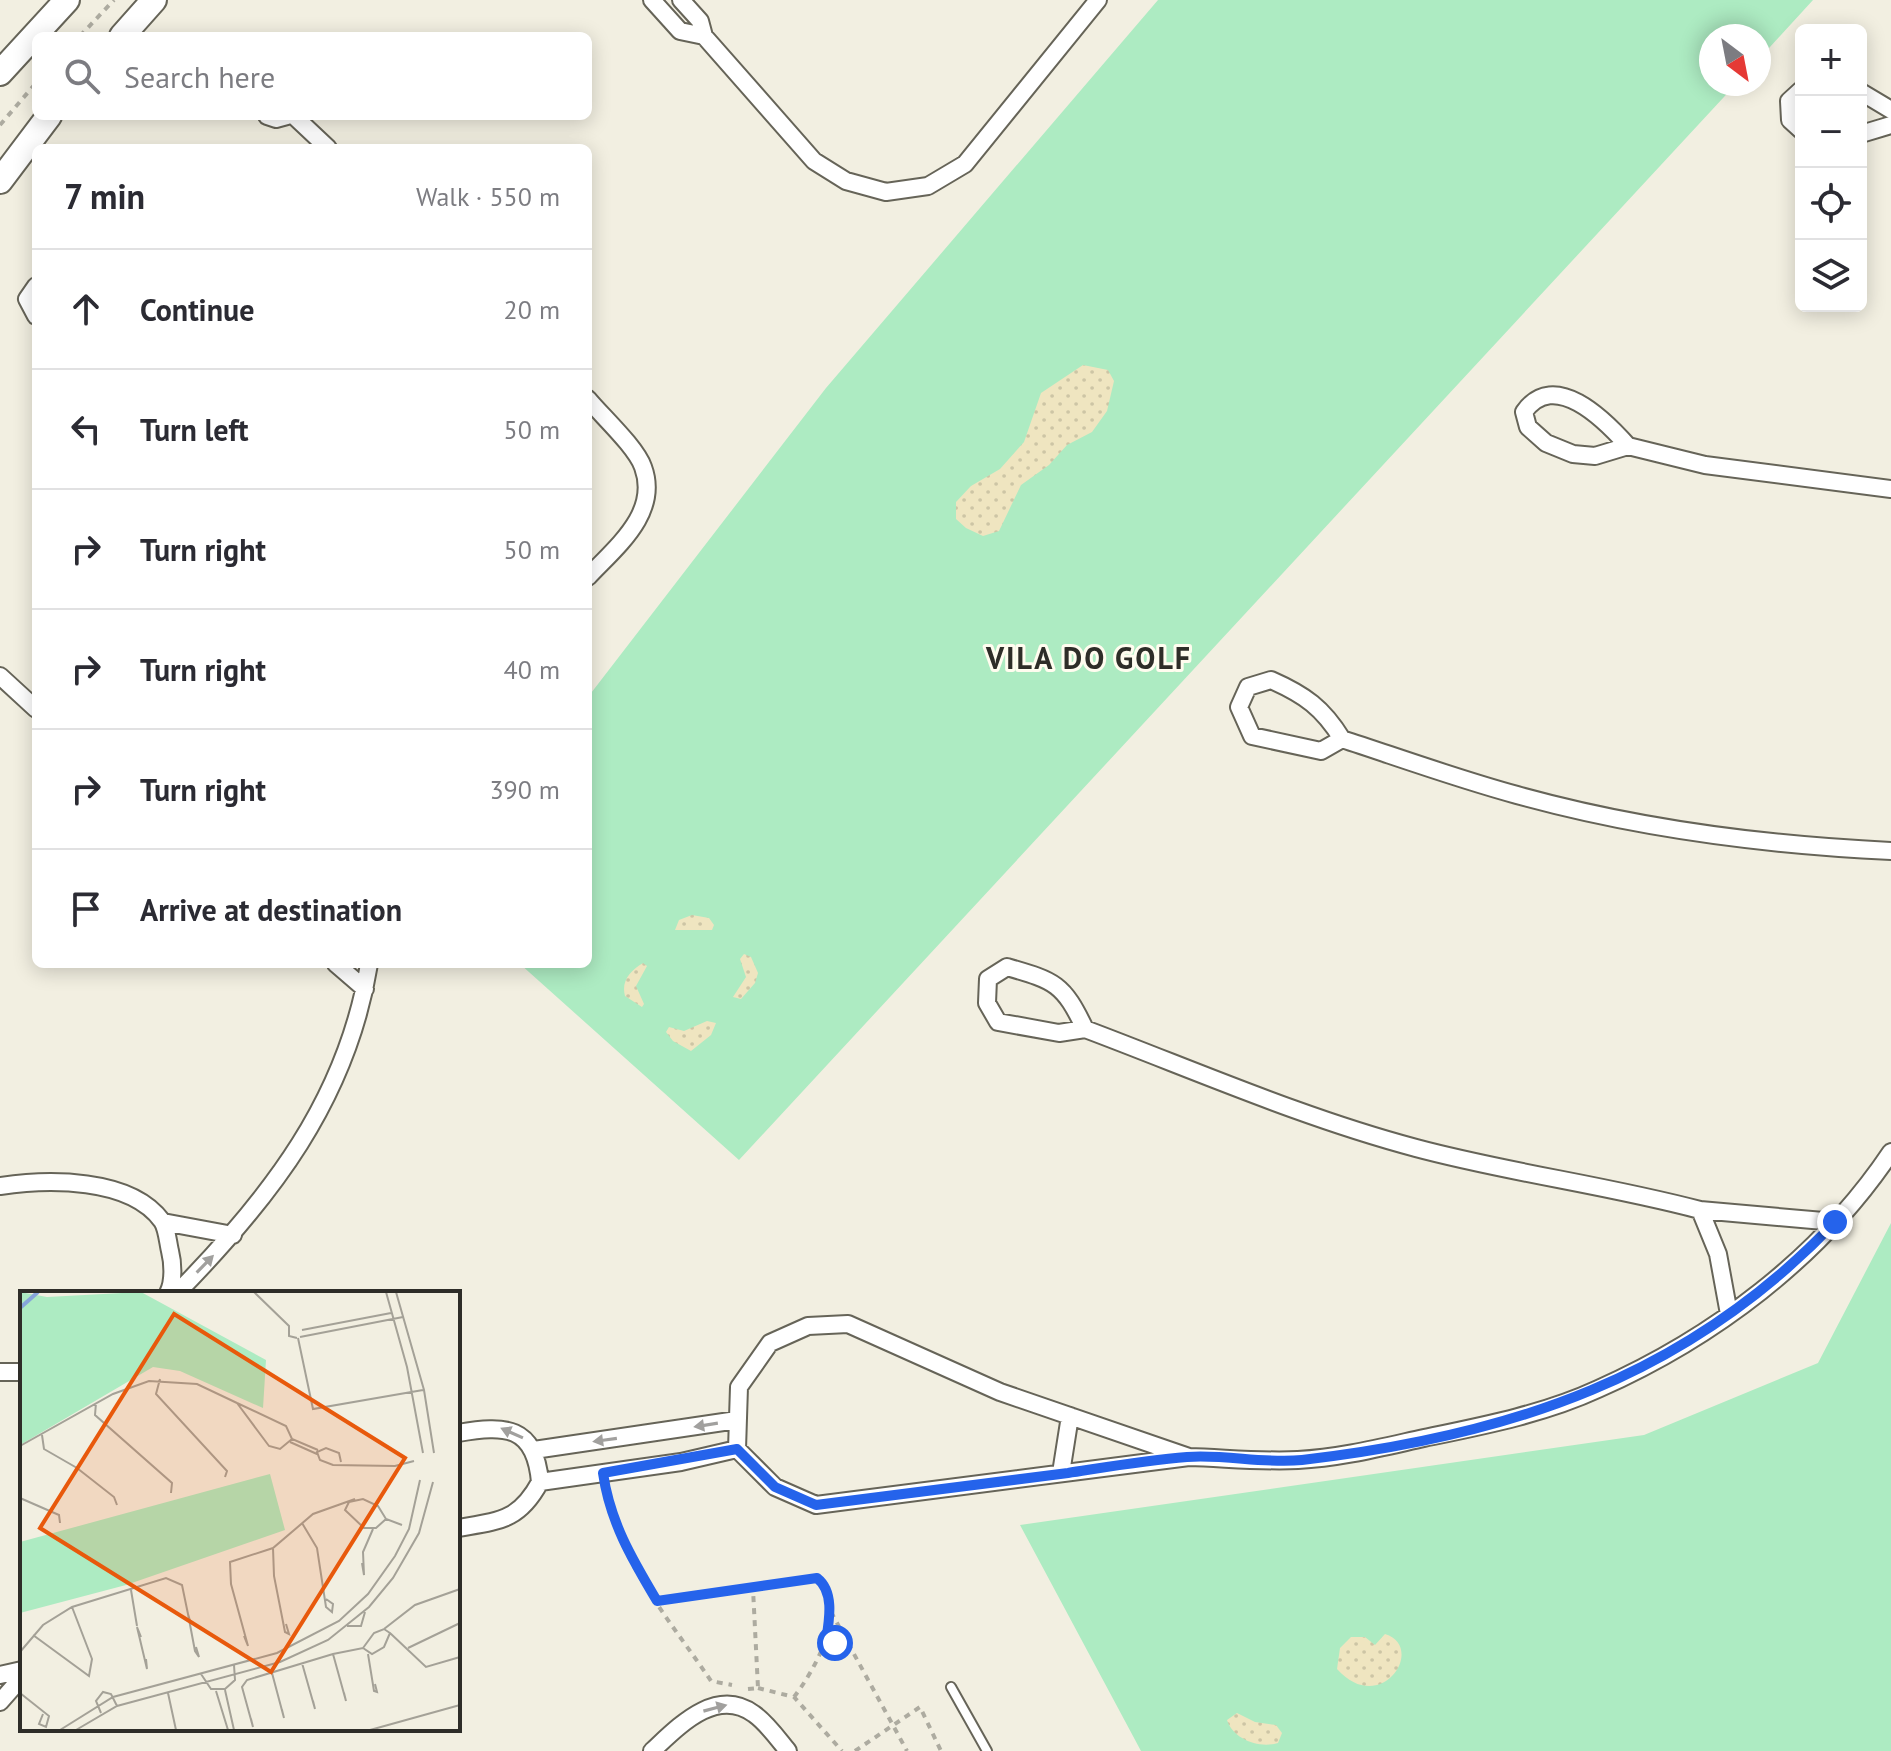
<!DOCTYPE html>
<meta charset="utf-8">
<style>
body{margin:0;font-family:"PT Sans",sans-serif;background:#f7f7f7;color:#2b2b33}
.controls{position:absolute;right:24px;top:24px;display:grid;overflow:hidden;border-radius:12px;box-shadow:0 4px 20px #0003}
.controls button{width:72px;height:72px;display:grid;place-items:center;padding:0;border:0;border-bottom:2px solid #e1e1e2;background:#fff;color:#2b2b33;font:40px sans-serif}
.compass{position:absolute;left:1699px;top:24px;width:72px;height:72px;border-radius:50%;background:#fff;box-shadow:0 4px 20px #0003;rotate:148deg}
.stop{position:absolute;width:24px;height:24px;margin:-18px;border:6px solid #2563eb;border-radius:50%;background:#fff}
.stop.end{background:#2563eb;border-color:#fff;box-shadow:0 2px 8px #0008}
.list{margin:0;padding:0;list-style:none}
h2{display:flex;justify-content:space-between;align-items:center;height:104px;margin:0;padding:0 32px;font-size:34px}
h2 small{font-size:26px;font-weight:400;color:#7c7c81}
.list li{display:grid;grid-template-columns:52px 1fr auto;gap:24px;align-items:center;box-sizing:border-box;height:120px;padding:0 32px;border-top:2px solid #e1e1e2}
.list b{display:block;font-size:30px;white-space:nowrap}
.list em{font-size:26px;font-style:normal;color:#7c7c81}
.icon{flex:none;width:44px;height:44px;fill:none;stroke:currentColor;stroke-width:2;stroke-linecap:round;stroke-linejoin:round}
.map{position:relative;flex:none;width:1891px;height:1751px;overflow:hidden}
.search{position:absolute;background:#fff;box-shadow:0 4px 20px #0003;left:32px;top:32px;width:560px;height:88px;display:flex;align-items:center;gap:20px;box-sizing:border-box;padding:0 28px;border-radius:12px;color:#7c7c81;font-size:30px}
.panel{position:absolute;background:#fff;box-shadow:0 4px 20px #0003;left:32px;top:144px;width:560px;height:824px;border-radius:12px}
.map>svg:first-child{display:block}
.green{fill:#adebc2}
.sand{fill:url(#sand-dots)}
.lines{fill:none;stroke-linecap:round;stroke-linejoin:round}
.lane-casing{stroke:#666458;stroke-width:12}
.street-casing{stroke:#666458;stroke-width:20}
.secondary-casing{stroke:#666458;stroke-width:28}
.path{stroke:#adaba0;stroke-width:4;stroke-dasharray:6 6;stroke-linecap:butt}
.lane{stroke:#fff;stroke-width:8}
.street{stroke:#fff;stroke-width:16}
.secondary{stroke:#fff;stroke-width:24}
.oneway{fill:#a1a09e}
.route{stroke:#2563eb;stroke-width:10}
.labels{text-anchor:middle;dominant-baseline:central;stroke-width:6;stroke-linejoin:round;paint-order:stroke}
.district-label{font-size:30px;font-weight:bold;letter-spacing:2px;fill:#2e2d28;stroke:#fffcef}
.inset-river{fill:none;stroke:#87a5da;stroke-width:4}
.inset-road{fill:none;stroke:#a4a197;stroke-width:2}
.view{fill:#e8590c;fill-opacity:0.15;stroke:#e8590c;stroke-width:4}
.inset-edge{fill:none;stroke:#2e2d28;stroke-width:4}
</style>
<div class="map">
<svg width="1891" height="1751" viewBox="0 0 1891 1751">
<defs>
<pattern id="sand-dots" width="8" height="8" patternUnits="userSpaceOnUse" patternTransform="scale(2)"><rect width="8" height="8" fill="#efe5c0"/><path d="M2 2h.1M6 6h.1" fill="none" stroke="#cdc5a5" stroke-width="1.8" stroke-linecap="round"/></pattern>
</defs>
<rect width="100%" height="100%" fill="#f2efe1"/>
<path class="green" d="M1158 0H1813L1759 59V36H1711V84H1736L739 1160 520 964H588V697L826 388Z
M1891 1223V1751H1141L1020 1525 1644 1435 1818 1363Z"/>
<path class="sand" d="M1083 365 1108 370 1114 381 1107 411 1092 432 1067 445 1049 465 1021 485 999 531 983 536 966 528 956 519V502L971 486 1000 469 1024 442 1041 393Z
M692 915 709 918 714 925 712 930H675L679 920Z
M744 954 751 957 758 973 755 983 741 999 733 997 746 977 740 959Z
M643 963 647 966 636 986 644 1004 642 1007 625 996C621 981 630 971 643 963Z
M707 1021 716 1023 711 1035 691 1051 673 1041 666 1032 669 1027 684 1031Z
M1385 1634C1427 1647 1381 1718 1337 1669L1340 1648 1351 1637H1365L1375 1645Z
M1237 1713 1255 1722 1276 1725 1282 1733 1278 1743C1259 1749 1233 1739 1227 1720Z"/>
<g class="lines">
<defs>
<path id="lane" d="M951 1687 987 1751"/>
<path id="street" d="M652 0 680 31 704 36 700 21 681 0
M704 36 814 161 846 181 886 192 928 186 965 164 1098 0
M1801 90 1789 101 1790 120 1801 130
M1861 92 1891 110
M267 116 276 119 287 116
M294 116 328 148
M1861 134 1891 125
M36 286 27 299 36 316
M588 399C602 416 636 447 643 467 660 513 616 547 588 577
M1628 446C1604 419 1554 369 1524 412L1528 427 1546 443 1573 454 1595 456 1628 446 1705 465 1891 489
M0 676 36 709
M1342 739 1321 751 1252 736 1239 707 1248 687 1271 680C1305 695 1323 708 1342 739 1400 758 1458 779 1517 795 1639 829 1765 845 1891 851
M336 964 365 989
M1085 1029C1063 983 1055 981 1007 967L988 979 987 1003 998 1022 1059 1033 1085 1029C1194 1070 1303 1118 1416 1148 1509 1173 1606 1185 1700 1210L1718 1254 1729 1314
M0 1186C47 1179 130 1177 162 1221 167 1228 168 1243 170 1251 173 1263 174 1282 168 1293
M1700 1210 1835 1222
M163 1222 233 1235
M177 1293C270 1198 347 1100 369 964
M848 1324 1000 1392 1189 1457 816 1505 775 1487 737 1449 739 1387 770 1343 808 1326Z
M0 1372H22
M458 1433C505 1425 535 1425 540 1482 519 1521 499 1521 458 1528
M534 1450 737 1420
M1189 1457C1225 1458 1262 1462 1298 1460 1340 1458 1383 1447 1424 1438 1482 1426 1544 1414 1598 1389 1713 1338 1820 1258 1891 1152
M1061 1473 1070 1416
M540 1482 681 1462 737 1449
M0 1675 22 1670
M0 1702 22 1677
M652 1751C678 1727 716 1686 754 1714 767 1723 778 1739 788 1751"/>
<path id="secondary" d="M122 36 154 0
M0 73 67 0
M0 181 49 116"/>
</defs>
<use href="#lane" class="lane-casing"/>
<use href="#street" class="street-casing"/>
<use href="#secondary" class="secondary-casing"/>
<path class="path" d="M80 36 114 0
M0 125 36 83
M605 1488C616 1559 672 1623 711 1681L732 1685
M657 1601 817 1578C852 1606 814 1671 794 1697
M831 1612 907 1751
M826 1641 848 1645
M758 1688 794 1697 842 1751
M748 1689 758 1688 753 1589
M855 1751 920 1707 941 1751"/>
<use href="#lane" class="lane"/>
<use href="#street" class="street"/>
<use href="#secondary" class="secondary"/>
</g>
<defs><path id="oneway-solid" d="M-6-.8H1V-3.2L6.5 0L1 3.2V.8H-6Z" transform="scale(2)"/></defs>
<g class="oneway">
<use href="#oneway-solid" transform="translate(205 1264) rotate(-46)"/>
<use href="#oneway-solid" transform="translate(706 1425) rotate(171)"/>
<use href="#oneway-solid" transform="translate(512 1433) rotate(-156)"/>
<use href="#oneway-solid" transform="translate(605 1440) rotate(172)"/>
<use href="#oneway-solid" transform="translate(715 1708) rotate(-15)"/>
</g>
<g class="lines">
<path class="route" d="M835 1643 826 1641C829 1621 835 1592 817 1578L657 1601C632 1559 610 1522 603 1473L737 1449 775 1487 816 1505C900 1494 984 1483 1068 1473 1107 1467 1147 1460 1187 1457 1225 1454 1264 1464 1302 1460 1510 1436 1688 1377 1835 1222"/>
</g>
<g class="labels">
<g class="district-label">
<text x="1089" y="657">VILA DO GOLF</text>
</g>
</g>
<g transform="translate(20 1291)">
<rect width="440" height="440" fill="#f2efe1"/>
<path d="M0 1 27 6 121 1 246 69 243 117 160 80 133 76 0 154ZM250 183 265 239 106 294 0 322V251Z" fill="#adebc2"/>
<path class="inset-river" d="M0 17 18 1"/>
<path class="inset-road" d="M234 1 269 35V45L277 47M366 1 387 76 403 162M376 1 404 99 414 162M282 39 371 22M280 46 383 26M278 47 293 118 403 99M140 88 136 103 207 180 205 186M76 112 75 124 152 192 151 202M22 144 24 158 57 177 94 206 97 214M272 148 260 158 249 155 217 112 266 135 272 148 298 159M270 151 297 163M0 155 93 103 129 90 177 93 217 112M321 171 319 162 306 157 297 161 300 169 313 174 375 175 394 170M0 207 39 224 40 232M366 228 356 237H344L325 219 329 211 343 208 358 215 366 228 382 234M282 232 297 257 306 316 312 321 313 313 306 308M253 257 254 285 265 341 269 343 266 333M342 272 344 284 343 261 353 238M111 299 117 335M171 333 168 323 175 360 179 366 176 356M327 335H341L345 321M364 338 395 314 440 298M370 342 406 376 440 366M13 344 69 385 72 368 52 316M224 345 228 355 211 293 210 271 253 257 293 223 335 208M121 346 117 336 127 378 126 368M388 357 440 332M0 361 23 334 52 316 146 287 162 294 168 323M313 363 326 410 324 402M348 363 354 400 357 401 355 393M282 372 295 418 293 410M252 382 264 427 262 419M181 383 191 398H205L215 389 214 374M205 399 214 439M196 400 208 439M0 402 29 425 26 436 19 433 23 423M148 402 156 439M81 422 76 410 83 401 91 403 97 415M231 428 233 436 222 396 227 389 313 363 343 357 352 363 364 356 370 342 364 338 354 342 343 357M40 439 93 406 257 362 319 330 348 303 375 265 389 238 400 189M56 439 97 415 260 371 308 349 349 316 373 287 399 242 413 191M350 439 440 414"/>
<path class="view" d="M154 23 385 167 251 381 20 237Z"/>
<rect width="440" height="440" class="inset-edge"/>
</g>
</svg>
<div class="controls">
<button>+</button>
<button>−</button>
<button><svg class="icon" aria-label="locate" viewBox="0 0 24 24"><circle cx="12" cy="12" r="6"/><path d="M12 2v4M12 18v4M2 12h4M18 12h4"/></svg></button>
<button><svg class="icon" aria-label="layers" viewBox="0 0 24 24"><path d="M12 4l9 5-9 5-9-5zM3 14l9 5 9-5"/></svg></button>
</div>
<svg class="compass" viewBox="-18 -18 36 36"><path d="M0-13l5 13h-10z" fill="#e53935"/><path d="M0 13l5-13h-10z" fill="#7c7c81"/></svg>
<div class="stop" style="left:835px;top:1643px"></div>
<div class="stop end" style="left:1835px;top:1222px"></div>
<div class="search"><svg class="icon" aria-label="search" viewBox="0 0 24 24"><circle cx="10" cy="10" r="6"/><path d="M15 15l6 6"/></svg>Search here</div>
<section class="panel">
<h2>7 min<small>Walk · 550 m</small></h2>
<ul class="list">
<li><svg class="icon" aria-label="ahead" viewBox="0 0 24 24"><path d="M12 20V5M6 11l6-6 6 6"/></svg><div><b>Continue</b></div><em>20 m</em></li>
<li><svg class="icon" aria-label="left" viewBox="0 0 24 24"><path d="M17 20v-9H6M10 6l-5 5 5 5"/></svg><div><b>Turn left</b></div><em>50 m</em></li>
<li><svg class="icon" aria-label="right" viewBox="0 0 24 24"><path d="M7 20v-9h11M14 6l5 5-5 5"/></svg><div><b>Turn right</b></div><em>50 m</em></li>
<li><svg class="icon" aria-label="right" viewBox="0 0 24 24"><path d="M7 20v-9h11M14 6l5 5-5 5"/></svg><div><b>Turn right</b></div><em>40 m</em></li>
<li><svg class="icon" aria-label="right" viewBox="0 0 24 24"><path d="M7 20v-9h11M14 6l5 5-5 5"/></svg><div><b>Turn right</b></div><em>390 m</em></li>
<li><svg class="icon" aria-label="arrive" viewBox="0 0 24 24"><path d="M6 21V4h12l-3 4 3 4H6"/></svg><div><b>Arrive at destination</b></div></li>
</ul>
</section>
</div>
